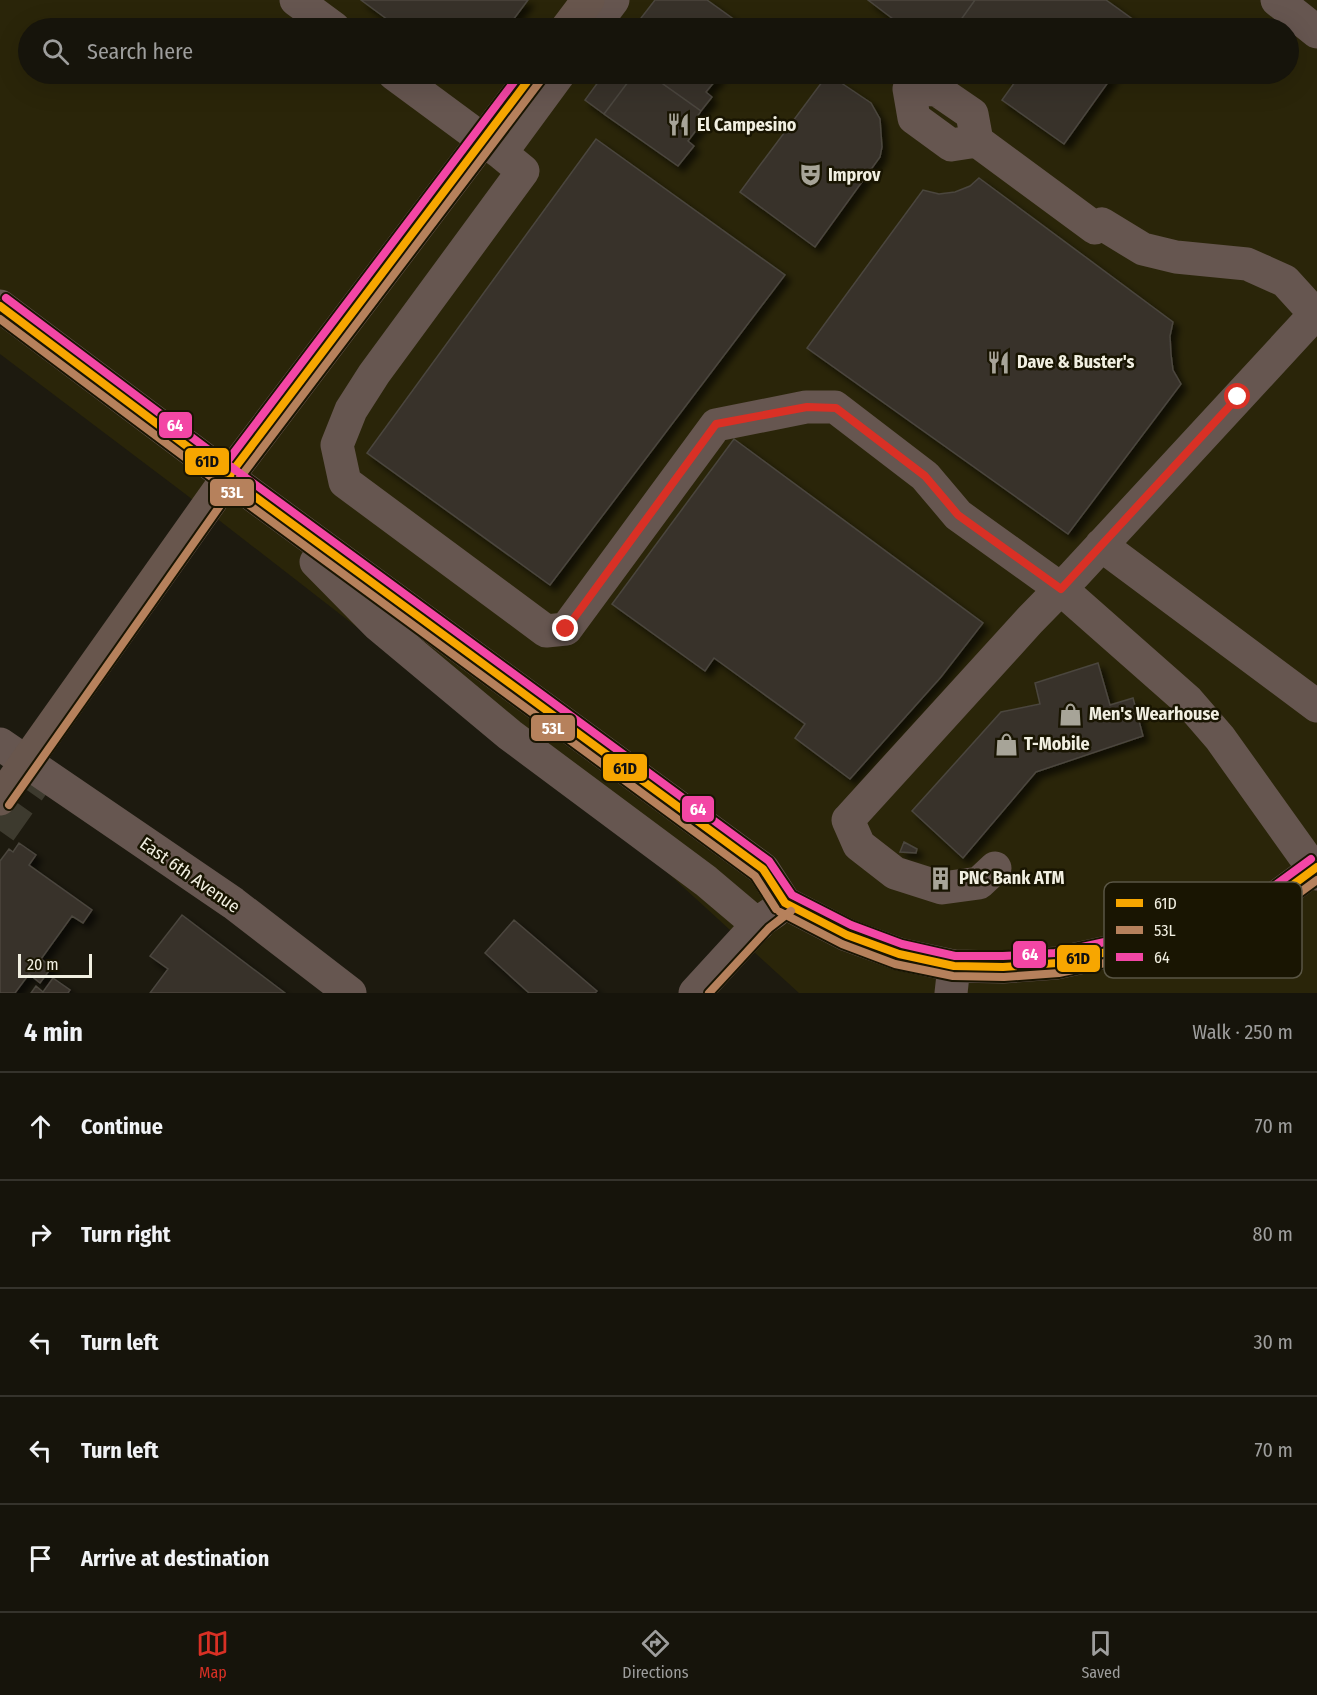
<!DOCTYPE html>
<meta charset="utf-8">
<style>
body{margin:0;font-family:"Fira Sans Condensed",sans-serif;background:#1f1d14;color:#f1f3f6}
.scale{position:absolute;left:18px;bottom:15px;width:74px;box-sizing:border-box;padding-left:6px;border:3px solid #f1efe1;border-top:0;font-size:16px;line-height:21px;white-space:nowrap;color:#f1efe1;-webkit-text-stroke:4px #191502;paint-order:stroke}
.stop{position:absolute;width:18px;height:18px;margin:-14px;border:4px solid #d93025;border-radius:50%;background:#fff}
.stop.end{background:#d93025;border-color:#fff;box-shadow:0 2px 6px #0008}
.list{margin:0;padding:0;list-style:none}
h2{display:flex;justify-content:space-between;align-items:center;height:78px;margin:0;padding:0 24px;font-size:26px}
h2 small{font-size:20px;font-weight:400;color:#9e9e9d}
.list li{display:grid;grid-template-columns:39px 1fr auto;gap:18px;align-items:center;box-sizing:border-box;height:108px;padding:0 24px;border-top:2px solid #35332c}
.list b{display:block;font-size:22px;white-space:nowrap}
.list em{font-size:20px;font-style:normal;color:#9e9e9d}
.icon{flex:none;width:33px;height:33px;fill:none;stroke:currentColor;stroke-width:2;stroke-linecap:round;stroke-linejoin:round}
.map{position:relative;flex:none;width:1317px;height:993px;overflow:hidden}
.search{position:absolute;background:#16140b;box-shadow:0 6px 24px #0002;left:18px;right:18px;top:18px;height:66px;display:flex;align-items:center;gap:15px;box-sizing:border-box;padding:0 21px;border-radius:33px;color:#9e9e9d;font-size:22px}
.sheet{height:618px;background:#16140b}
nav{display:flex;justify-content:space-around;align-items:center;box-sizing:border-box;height:84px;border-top:2px solid #35332c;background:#16140b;font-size:16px;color:#9e9e9d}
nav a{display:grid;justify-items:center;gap:3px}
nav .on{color:#d93025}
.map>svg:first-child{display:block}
.built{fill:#2a2509;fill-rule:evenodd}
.building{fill:#38322c;stroke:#4b463e;stroke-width:1.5;filter:url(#shadow)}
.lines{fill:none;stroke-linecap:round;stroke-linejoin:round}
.minor-tunnel{stroke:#3d3a2e;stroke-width:33;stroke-dasharray:33 16;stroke-linecap:butt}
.minor{stroke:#665650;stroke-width:33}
.major{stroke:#68564d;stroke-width:33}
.major-bridge{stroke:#68564d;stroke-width:33}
.bus-1-casing{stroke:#191502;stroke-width:12}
.bus-2-casing{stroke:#191502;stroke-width:12}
.bus-3-casing{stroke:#191502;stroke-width:12}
.bus-1{stroke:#f7a600;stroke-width:8}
.bus-2{stroke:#b6815c;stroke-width:8}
.bus-3{stroke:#f346a5;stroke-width:8}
.route{stroke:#d93025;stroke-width:8}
.labels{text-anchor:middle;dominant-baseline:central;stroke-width:5;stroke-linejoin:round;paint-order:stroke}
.poi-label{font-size:18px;font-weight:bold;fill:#f1efe1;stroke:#191502;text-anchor:start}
.street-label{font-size:18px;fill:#f1efe1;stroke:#191502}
.key{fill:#191502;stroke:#5a5645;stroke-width:1.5}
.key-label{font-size:16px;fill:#f1efe1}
.line-badge{stroke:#191502;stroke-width:2}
.badge-label{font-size:16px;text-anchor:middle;font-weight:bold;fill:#fff}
.pale-badge-label{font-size:16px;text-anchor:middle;font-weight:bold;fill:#111}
</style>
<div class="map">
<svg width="1317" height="993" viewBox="0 0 1317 993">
<defs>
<filter id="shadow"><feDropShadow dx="5.5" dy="5.5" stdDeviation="3" flood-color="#0009"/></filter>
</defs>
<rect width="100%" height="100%" fill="#1d1a0f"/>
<path class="built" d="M0 0H1317V993H799L636 844 184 493 0 354ZM28 28H1288V74H28Z"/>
<path class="building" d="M361 0H528L507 28H399Z
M655 0H707L746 28H654L641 18Z
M868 0H975L955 28H905Z
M975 0H1106L1145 28H955Z
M604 74H634L604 114 585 100Z
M634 74H649L701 111 697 117 704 120 688 141 694 146 678 166 604 114Z
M649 74H721L706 92 712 97 701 111Z
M828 74 871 103 880 119 882 147 880 157 815 247 740 192Z
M1003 74H1114L1064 144 1002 100 1015 82Z
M596 139 785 275 550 585 367 453Z
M979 178 1173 322 1170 336 1171 354 1173 370 1181 384 1068 534 807 348 923 190 939 194 955 192 970 186Z
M734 439 983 623 941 677 850 779 795 738 805 724 714 658 705 671 612 604Z
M1098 663 1110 705 1133 698 1143 736 1036 772 963 858 912 811 1001 712 1040 704 1035 683Z
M904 842 917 849 916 853 900 852Z
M19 843 36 855 29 865 92 910 83 923 72 916 41 959 52 967 40 983 29 974 15 993H0V861L9 849 13 852Z
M182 915 285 993H150L168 969 150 956Z
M514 920 597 991 595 993H529L485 953Z
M53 978 70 990 68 993H31L36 986 43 992Z"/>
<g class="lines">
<path class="minor-tunnel" d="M0 831 41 773"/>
<path class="minor" d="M296 0 334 28
M1277 0 1317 32
M592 28 613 0
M394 74 501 153
M559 74 501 153 523 171 374 374 351 410 337 445 345 482 546 631 566 629 716 425 806 407H835L925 476 958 515 1061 589 1188 701 1220 738 1317 874
M977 141 951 145 914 118 909 89 937 90 972 114 977 141 1095 228 1102 224 1143 249 1176 257 1247 264 1285 281 1315 314
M0 306 228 477 763 869 785 903
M1101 545 1317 706
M316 562 377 624 510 735 706 881 758 925
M0 744 233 903 350 993
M848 820 1030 620 1074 575 1317 312
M848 820 859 845 895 873 942 888 979 883 995 868
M785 903 847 935 899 954 954 966 1003 967 1057 963 1198 932 1271 901 1317 867
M695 993 762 920 774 912
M951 993 954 966"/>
<path class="major" d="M567 28 588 0"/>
<path class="major-bridge" d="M0 799 228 477 533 74"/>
<defs>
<path id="bus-1" d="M0 306 228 477 763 869 785 903 847 935 899 954 954 966 1003 967 1057 963 1198 932 1271 901 1317 867
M228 477 533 74"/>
<path id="bus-2" d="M0 319 222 485 755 876 776 909
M9 805 236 483 541 80
M780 912 842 944 895 964 953 976 1004 977 1059 973 1201 942 1276 910 1317 880
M709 993 769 928 791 911"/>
<path id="bus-3" d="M6 298 234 469 769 861 792 895 851 925 902 944 955 956H1003L1055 953 1195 922 1266 892 1311 859
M220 471 520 74"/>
</defs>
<use href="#bus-1" class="bus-1-casing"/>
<use href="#bus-2" class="bus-2-casing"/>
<use href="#bus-3" class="bus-3-casing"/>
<use href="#bus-1" class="bus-1"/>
<use href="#bus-2" class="bus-2"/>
<use href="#bus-3" class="bus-3"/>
</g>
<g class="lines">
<path class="route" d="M566 629 716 424 807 407 836 408 925 476 958 515 1061 589 1238 397"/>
</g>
<defs>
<symbol id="restaurant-bare" viewBox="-9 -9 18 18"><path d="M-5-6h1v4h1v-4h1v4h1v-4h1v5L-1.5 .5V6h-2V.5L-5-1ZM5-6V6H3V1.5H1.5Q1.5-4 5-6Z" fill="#a7a498" stroke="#191502" stroke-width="2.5" paint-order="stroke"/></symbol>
<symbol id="theatre-bare" viewBox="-9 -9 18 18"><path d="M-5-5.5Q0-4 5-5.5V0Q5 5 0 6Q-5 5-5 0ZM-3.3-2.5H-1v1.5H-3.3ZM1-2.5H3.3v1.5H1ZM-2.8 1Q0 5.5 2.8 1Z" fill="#a7a498" stroke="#191502" stroke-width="2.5" paint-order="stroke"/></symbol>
<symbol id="shop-bare" viewBox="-9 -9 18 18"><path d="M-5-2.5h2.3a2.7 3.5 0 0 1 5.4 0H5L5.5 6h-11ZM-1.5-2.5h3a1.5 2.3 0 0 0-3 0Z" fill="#a7a498" stroke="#191502" stroke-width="2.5" paint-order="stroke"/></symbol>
<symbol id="building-bare" viewBox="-9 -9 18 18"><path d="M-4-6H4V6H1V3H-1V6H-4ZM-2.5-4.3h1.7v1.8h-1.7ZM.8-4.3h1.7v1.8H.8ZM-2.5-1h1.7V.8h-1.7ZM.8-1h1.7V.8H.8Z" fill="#a7a498" stroke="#191502" stroke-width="2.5" paint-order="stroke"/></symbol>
</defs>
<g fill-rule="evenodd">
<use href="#restaurant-bare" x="662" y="108" width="33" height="33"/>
<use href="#theatre-bare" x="794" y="158" width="33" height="33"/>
<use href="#restaurant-bare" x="982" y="346" width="33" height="33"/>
<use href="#shop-bare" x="1054" y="698" width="33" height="33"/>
<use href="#shop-bare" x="990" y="728" width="33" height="33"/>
<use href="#building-bare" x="924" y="862" width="33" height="33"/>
</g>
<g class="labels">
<g class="poi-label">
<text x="697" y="125">El Campesino</text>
<text x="828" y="175">Improv</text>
<text x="1017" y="362">Dave &amp; Buster's</text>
<text x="1089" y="714">Men's Wearhouse</text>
<text x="1024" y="744">T-Mobile</text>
<text x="959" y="878">PNC Bank ATM</text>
</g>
<g class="street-label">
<text transform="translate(190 875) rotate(35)">East 6th Avenue</text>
</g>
</g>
<rect x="1104" y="882" width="198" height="96" rx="9" class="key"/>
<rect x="1116" y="899" width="27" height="8" fill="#f7a600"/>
<rect x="1116" y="926" width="27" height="8" fill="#b6815c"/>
<rect x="1116" y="953" width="27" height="8" fill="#f346a5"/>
<g class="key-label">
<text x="1154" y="909">61D</text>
<text x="1154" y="936">53L</text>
<text x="1154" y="963">64</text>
</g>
<g class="line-badge">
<rect x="158" y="411" width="35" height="28" rx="6" fill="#f346a5"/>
<rect x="184" y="447" width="46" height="29" rx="6" fill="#f7a600"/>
<rect x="209" y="478" width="46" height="29" rx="6" fill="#b6815c"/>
<rect x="530" y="714" width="46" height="28" rx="6" fill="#b6815c"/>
<rect x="602" y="753" width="46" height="29" rx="6" fill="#f7a600"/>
<rect x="681" y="795" width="34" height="28" rx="6" fill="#f346a5"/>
<rect x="1012" y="940" width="35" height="29" rx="6" fill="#f346a5"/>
<rect x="1056" y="944" width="45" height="29" rx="6" fill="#f7a600"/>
</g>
<g class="badge-label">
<text x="175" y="431">64</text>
<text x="232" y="498">53L</text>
<text x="553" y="734">53L</text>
<text x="698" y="815">64</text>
<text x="1030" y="960">64</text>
</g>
<g class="pale-badge-label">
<text x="207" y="467">61D</text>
<text x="625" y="774">61D</text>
<text x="1078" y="964">61D</text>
</g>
</svg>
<div class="scale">20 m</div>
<div class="stop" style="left:1238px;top:397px"></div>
<div class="stop end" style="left:566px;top:629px"></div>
<div class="search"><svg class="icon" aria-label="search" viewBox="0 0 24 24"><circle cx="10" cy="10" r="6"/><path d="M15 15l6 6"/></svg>Search here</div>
</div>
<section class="sheet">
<h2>4 min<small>Walk · 250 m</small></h2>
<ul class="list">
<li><svg class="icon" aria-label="ahead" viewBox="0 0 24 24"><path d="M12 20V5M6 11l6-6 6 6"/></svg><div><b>Continue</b></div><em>70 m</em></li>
<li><svg class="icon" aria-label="right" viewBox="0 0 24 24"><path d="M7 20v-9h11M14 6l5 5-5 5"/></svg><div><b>Turn right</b></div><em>80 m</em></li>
<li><svg class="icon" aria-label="left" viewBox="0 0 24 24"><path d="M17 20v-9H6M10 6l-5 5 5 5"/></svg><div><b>Turn left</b></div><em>30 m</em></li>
<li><svg class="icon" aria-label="left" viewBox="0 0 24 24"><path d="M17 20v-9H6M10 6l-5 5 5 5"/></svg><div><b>Turn left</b></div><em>70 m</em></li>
<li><svg class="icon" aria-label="arrive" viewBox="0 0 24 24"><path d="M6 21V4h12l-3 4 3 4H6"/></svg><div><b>Arrive at destination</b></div></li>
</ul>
</section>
<nav>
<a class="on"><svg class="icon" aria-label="map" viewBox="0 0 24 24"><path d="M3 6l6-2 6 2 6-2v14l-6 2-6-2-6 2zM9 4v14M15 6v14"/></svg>Map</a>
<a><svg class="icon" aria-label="directions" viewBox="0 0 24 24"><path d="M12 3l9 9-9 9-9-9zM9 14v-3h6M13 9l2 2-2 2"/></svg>Directions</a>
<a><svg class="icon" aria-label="saved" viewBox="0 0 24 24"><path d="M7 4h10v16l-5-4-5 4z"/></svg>Saved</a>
</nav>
